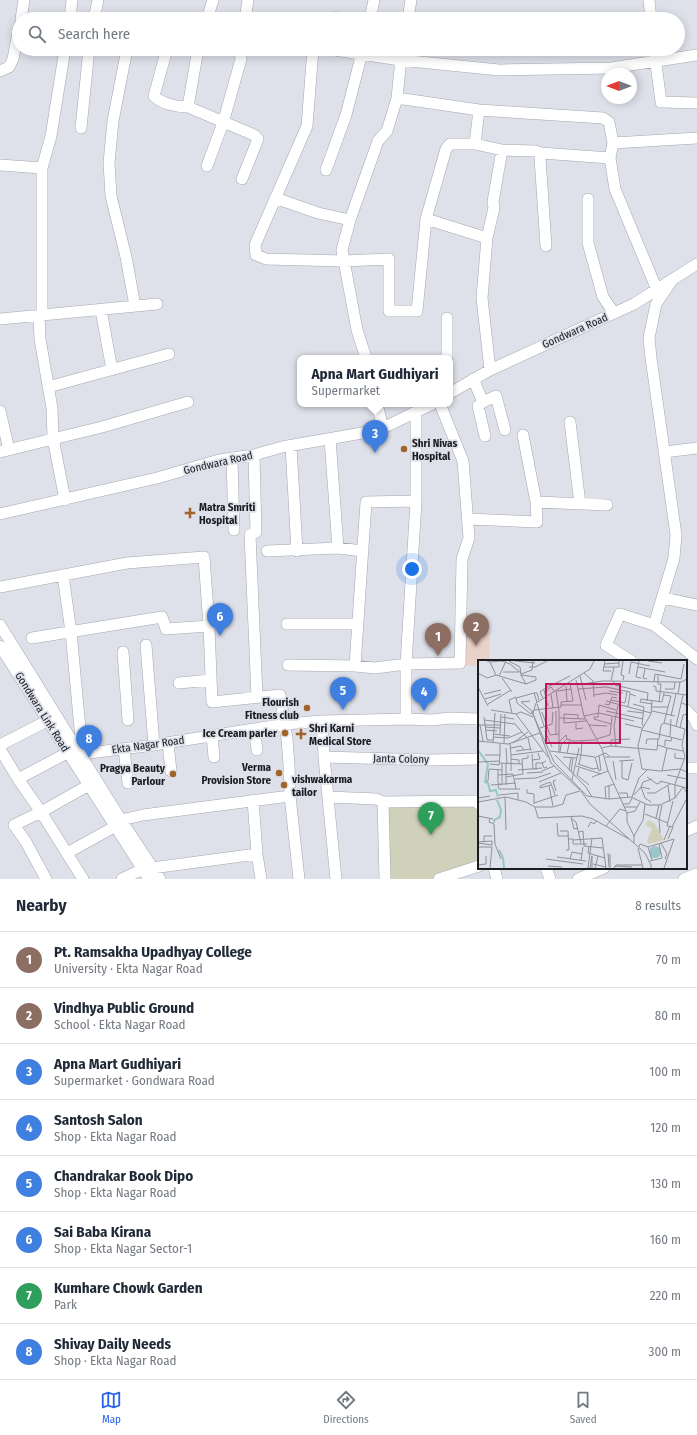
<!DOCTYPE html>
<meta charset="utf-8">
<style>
body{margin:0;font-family:"Fira Sans Condensed",sans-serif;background:#f6f6f7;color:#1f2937}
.compass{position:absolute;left:601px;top:68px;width:36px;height:36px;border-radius:50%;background:#fff;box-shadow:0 2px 10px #0003;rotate:270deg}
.you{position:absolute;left:412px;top:569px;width:14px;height:14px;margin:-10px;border:3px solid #fff;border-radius:50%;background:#1a73e8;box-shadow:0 0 0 6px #1a73e833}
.badge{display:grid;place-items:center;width:26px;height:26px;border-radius:50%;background:#2563eb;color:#fff;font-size:13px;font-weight:700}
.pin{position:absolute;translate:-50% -33px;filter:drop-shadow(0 1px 2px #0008)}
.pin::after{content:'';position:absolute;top:21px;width:14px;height:12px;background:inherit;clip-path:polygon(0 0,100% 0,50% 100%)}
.popup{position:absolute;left:297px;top:355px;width:156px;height:52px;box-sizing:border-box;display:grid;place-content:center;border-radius:8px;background:#fff;filter:drop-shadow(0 1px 3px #0005);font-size:13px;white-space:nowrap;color:#747a83}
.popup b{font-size:15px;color:#1f2937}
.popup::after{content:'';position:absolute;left:50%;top:100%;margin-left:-8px;border:8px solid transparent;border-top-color:#fff}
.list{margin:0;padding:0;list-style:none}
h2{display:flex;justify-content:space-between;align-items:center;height:52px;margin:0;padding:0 16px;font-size:17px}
h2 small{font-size:13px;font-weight:400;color:#747a83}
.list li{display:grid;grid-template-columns:26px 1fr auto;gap:12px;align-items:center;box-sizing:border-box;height:56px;padding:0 16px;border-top:1px solid #e0e1e3}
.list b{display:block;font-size:15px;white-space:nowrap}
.list p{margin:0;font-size:13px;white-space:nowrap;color:#747a83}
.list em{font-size:13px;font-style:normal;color:#747a83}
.icon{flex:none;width:22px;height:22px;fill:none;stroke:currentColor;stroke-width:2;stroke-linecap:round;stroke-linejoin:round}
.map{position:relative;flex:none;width:697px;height:879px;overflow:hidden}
.search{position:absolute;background:#fff;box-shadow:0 2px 10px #0003;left:12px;right:12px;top:12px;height:44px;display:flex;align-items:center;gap:10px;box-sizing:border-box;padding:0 14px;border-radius:22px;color:#747a83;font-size:15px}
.sheet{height:500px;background:#fff}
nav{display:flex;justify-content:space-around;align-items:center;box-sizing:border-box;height:56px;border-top:1px solid #e0e1e3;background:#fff;font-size:11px;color:#747a83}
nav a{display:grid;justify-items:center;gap:2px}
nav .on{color:#2563eb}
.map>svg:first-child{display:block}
.education{fill:#ead1c9}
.green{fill:#cfd1ba}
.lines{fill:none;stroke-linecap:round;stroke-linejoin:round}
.minor-casing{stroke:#a5a7b0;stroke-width:12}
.minor{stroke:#fff;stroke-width:11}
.poi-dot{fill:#a16428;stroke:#dee0ea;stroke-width:1.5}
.labels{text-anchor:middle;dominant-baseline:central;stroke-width:3.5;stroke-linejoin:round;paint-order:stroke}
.street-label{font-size:11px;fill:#1b1c20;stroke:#dee0ea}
.poi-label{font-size:11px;font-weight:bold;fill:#1b1c20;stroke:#dee0ea;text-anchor:start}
.inset-river{fill:none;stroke:#99c6c9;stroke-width:2}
.inset-road{fill:none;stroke:#909299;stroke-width:1}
.view{fill:#c2185b;fill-opacity:0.15;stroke:#c2185b;stroke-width:2}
.inset-edge{fill:none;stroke:#1b1c20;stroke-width:2}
</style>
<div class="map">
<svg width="697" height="879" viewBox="0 0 697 879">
<rect width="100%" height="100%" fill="#dee0ea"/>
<path class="education" d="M462 629 490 632 489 661H479V666L462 665Z"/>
<path class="green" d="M383 802 479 804V866L439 879H385Z"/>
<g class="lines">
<defs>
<path id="minor" d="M649 0 651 19
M21 19 24 0
M70 19 72 0
M94 19 98 0
M207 19 213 0
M245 19 248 0
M335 19 336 17
M370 19 374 0
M408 19 411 0
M127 49 113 121 109 163 111 196 126 257 135 306
M167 49 154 96C162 104 177 107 188 107L254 135 258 139 242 179
M313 49 307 126 255 245 256 255 266 259 344 261 389 259V311H417L426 219 446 149 450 144H475L502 150 535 151 541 153 610 158
M328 49 400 60 499 70 611 68 697 55
M654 49 661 102 697 103
M0 71 9 67 13 59 19 27
M397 98 479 110 603 118 609 122 613 143 610 158 615 189 657 290
M188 107 198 49
M81 128 89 49
M613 143 697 138
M475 144 479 110
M541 153 540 158 546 246
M0 165 42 168
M207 166 223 123 241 59 240 49
M326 170 346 115 363 49
M275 198 318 213 350 220
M588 199V243L603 297 614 313
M426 219 487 238
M101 310 112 370
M0 319 157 304
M366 358 357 330 342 250 350 220 378 141 387 131 397 98 402 49
M447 358V318
M490 370 482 298 487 238 494 208 493 202 502 150
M473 379 483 402 496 396 505 430
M48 387 169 354
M450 393 490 370 634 304 697 264
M483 402 478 406 485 436
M377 404 383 428
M0 411 9 450
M570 422 580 504
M330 439 338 548
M291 446 297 551
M0 452 102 427 188 402
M665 452 697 448
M254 455 256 532 250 535 257 697
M232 458 234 530
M65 500 53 438 52 408 40 339 39 315 42 314V168L51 136 65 49
M416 501 366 502 355 666 375 668 406 664 460 663 462 559 469 538 463 461 440 404
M536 502 607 505
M0 514 157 478 219 460 254 455 282 447 362 433 383 428 432 404
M468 519 537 522 536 502 523 435
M267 551 338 548 363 551
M63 575 71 632 82 750
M0 587 127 563 204 557 209 626 212 702 280 695 287 739 289 765 290 796 299 879
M663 598 697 605
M287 624H358
M0 625 121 820 160 879
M654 625 674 558 676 535 651 358 649 338 656 304 673 279
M32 638 162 617 166 629 209 626
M146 645 154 745
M0 646 149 879
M123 652 128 720
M631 661 606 645 620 614 654 625 697 659
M288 665 355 666
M179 683 211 680
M686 710 694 718 697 725
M406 719V664L416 501V413
M322 721 324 757 336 879
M254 729 257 750
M212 736 214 757
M168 743 171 771
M0 745 47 721
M0 749 18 779 41 812 14 825 26 842 46 879
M124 749 128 783
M81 754 154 745 285 724 322 721 406 719 432 720 449 718 479 719
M324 757 431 760 479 759
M686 768H697
M18 779 67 753
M329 797 376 799 383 802 476 801 479 804
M253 800 257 854 261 879
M383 802 385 879
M121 820 143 815 290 796
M686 831 697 826
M67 853 116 826
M494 868 497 879
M546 868 550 879
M83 879 41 812 89 785
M122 879 141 870 152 868 257 854
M439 879 479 866
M578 879 604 868
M684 879 697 874"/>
</defs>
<use href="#minor" class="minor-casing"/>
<use href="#minor" class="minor"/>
</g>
<g class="poi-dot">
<circle cx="404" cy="449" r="4"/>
<path d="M188 507h4v4h4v4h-4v4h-4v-4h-4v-4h4z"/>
<circle cx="307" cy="708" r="4"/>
<circle cx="285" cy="733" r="4"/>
<path d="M299 728h4v4h4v4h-4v4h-4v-4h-4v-4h4z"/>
<circle cx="279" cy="773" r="4"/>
<circle cx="173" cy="774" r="4"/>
<circle cx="284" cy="785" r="4"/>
</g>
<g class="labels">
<g class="street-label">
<text transform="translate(575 331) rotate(-24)">Gondwara Road</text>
<text transform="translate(218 463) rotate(-13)">Gondwara Road</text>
<text transform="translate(42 712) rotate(58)">Gondwara Link Road</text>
<text transform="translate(148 745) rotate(-8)">Ekta Nagar Road</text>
<text transform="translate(401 759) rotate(1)">Janta Colony</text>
</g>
<g class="poi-label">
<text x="412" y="443">Shri Nivas<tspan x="412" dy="13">Hospital</tspan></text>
<text x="199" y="507">Matra Smriti<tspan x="199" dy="13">Hospital</tspan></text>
<text x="299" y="702" text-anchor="end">Flourish<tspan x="299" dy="13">Fitness club</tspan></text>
<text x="309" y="728">Shri Karni<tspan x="309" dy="13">Medical Store</tspan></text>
<text x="277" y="733" text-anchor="end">Ice Cream parler</text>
<text x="271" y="767" text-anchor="end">Verma<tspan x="271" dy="13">Provision Store</tspan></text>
<text x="165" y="768" text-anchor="end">Pragya Beauty<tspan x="165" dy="13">Parlour</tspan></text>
<text x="292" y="779">vishwakarma<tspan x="292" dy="13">tailor</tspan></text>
</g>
</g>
<g transform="translate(478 660)">
<rect width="209" height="209" fill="#dee0ea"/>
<path d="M170 160 177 164 186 180 170 184 169 181 174 168 167 165Z" fill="#cfd1ba"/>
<path d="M171 192a6 6 0 1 1 12 0a6 6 0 1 1-12 0Z" fill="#99c6c9"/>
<path class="inset-river" d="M0 90 10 104 7 122 10 123 12 131 18 130 20 137M16 163V160L22 157 23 150 19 140M21 190 25 198 26 208"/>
<path class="inset-road" d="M9 1 12 2 18 15M31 1 42 7 43 15 48 24 58 20V17L43 15M37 1 57 3M127 1 125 11H133M161 1 158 17 163 18M170 1 184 3M12 2 24 1 32 4 43 13M126 4 141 3M51 7H57L69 1M126 7H141V1M160 7 187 12M167 9 165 18 169 19M25 12H41M0 13 9 18 18 15 48 24M106 13 115 21 116 37M43 14 54 10 55 1M151 14 153 2 172 6M180 15V24H183L181 42M21 16 28 1M102 16 108 40M24 18 34 32M98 20 106 56 124 89 130 111 149 153V162L156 176V183M145 20 146 16 143 15 145 1M133 21 136 7M135 21 137 25 170 33 169 41M176 22 177 14 203 19 206 4M104 24 125 21 203 22 209 19M88 26 89 41M175 26 178 27V31L209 35M0 27 10 46M100 29 128 27 152 32V34M187 29H196L197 22M66 30 70 46M78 31 81 51V92M79 31 93 29M131 31 145 33M67 32 73 27 76 31M56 33 38 38 39 43 53 54 56 50 83 47V42L95 41 92 23M6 34 23 30M73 34 75 48M200 34 202 22M116 35 128 33 139 35M65 38 62 32 66 29 92 16M7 39 23 34M133 40 147 43 149 31M52 41 43 42 54 51M128 41 173 53M174 41 173 54 164 69 160 86 164 109 182 111 202 109 209 112M59 42 56 33H59L61 40M204 43 209 45V54M10 44 33 30M59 44 66 66M127 44 131 45 134 37 139 38M155 44 166 47 164 64 166 67M174 44 162 42 163 39 184 42 186 33M83 45H104M150 46 152 34 158 36M174 47H190L193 36 186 35M13 50 38 54 70 97M54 51 73 103 102 130M128 51 165 59M149 51 165 53M174 51 197 56M54 52 76 102 109 136 131 139 153 137 170 145H182L197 138V124L207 97 204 85 207 69 186 63 190 47M64 52 72 75 81 74M34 53 31 40 38 37M55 53 58 43 112 9 116 1M38 54 43 52 55 57M106 56 121 53 156 61M193 56 198 34M6 57 9 80H15M23 57 36 59M81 58 107 59M100 59V55L86 54V63L108 61M6 60 37 64 49 78M98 63V69L105 68M133 64 116 59V57H120L121 45 138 50M147 64 164 68M0 65H22M2 65 5 81M111 65 129 66M198 66 205 35M7 67 22 68M62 68 74 64 75 52M202 68 205 55 209 54M7 70 19 71M164 70 204 80M67 71 74 87M15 74 32 76M22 74 23 54M78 74V51M15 77 30 78 44 72M192 77 193 59M50 78 53 91M118 79 132 75 134 57M0 81 30 84 62 73M15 83 17 53M32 83 33 95 65 91M35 83 50 72M80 83 88 75 89 79 95 81 118 80M26 84 27 54M168 84 169 79H181L183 65 186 63M180 85 189 88 184 111M133 86V80L152 79M187 86V80L193 81 194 78M138 87 136 66 140 45M28 88 29 104M33 88 43 86 46 90M123 88 133 86 179 90 180 79M189 88 205 91M38 91 53 89M72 91 103 95 104 80M82 92 83 85 89 79M89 93 92 80M197 93V98L206 99M54 94 55 110M7 95H22V84M33 95V111M77 95 108 127 114 137M85 97 99 98M118 97 128 93 131 96M127 97H152M33 99 41 100V104M54 100 62 99 60 93M68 101 64 103 66 108 69 107M135 101 138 120M141 101 156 100M144 101V118L150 120 154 103M0 102 22 101M21 103 44 104M24 103V125M28 103V125M12 104 21 105 22 95M100 104 115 109 120 108M101 104 103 95 117 97 121 111M98 106 123 114M101 108 99 115 111 125M20 109V123L23 125M40 110 64 108M58 110V103H65M91 110 93 98M64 111 76 106M121 111 123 110 121 96M93 112 95 98M49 113 65 112M20 115 35 114 38 129M189 115 209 119M28 117 45 114 44 99 50 98V95M114 117 130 111M169 117 179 124 183 122M37 119 58 118 73 113M94 120 101 88M8 121H10L11 109 24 110M182 121 209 128M61 122 83 113M13 125 38 123M20 125 21 129H42M73 125 62 128V126L72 122 73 124 75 129 77 135M71 126 75 146M190 126 192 142M49 129V133L56 134V144M78 131 75 121 78 120M103 131 112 144 167 193 173 205V208M141 133H149L150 137M169 133H177L192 124M21 135 40 133V140M156 135 163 127 172 129M27 137 28 170M154 137 161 118 169 110M0 138 12 136M197 138 205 127 209 133M128 139 127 127 136 124M131 139V126M0 142 28 137 48 142 57 147H75L85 144 88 135 102 131M173 142 167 138 163 127 165 122 174 119M56 143 80 135M145 144H151L154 138M57 147 60 158 104 156 115 159 151 179M146 147H159M149 153 157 151 162 142M167 154 190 163M0 156 15 159M93 157 96 169 100 168M12 158 11 162 16 164 17 184 23 199M93 158 98 162 103 183M178 158 181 145M79 163 80 176H90M128 166 142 149 148 151M110 167 113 162 116 164 118 161M194 167 209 138M82 171H90L91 190H88M101 172 105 171 106 186 125 188M182 173 181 160 184 145M156 176 165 160 167 144M91 179H95V184H109M190 179 195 167 189 166 195 141M95 180 124 178 128 208M186 180 192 166M6 181V176H14M0 182 14 181V185L0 183M183 183 189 194 187 199M111 186 110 193 127 198M0 187H14L12 208M161 187 162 184 170 187 196 179 186 208M170 187 174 200M160 188 165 208M130 193 131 207M132 194V208M79 197 108 201M68 199 105 204M92 199 94 192 104 194M103 200 105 187M172 201 184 198 181 184M115 204 128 207M0 205 8 204V196M70 206 84 207M137 206 154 207M110 208 114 178M112 208 114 196V208M117 208 120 196M136 208 138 205H164"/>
<path class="view" d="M68 24H142V83H68Z"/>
<rect width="209" height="209" class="inset-edge"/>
</g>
</svg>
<svg class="compass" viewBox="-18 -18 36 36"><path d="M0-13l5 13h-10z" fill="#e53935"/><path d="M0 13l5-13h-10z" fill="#747a83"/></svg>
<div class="you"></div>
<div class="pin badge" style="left:438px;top:656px;background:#8d6e63">1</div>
<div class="pin badge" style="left:476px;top:646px;background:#8d6e63">2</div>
<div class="pin badge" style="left:375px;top:453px;background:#3f7fe0">3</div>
<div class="popup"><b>Apna Mart Gudhiyari</b>Supermarket</div>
<div class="pin badge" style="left:424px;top:711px;background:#3f7fe0">4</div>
<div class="pin badge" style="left:343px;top:710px;background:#3f7fe0">5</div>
<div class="pin badge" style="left:220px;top:636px;background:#3f7fe0">6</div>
<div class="pin badge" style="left:431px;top:835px;background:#2e9e5b">7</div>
<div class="pin badge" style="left:89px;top:758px;background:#3f7fe0">8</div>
<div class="search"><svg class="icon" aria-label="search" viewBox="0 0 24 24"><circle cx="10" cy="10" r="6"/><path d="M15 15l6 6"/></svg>Search here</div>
</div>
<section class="sheet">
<h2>Nearby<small>8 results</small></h2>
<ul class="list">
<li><span class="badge" style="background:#8d6e63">1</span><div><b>Pt. Ramsakha Upadhyay College</b><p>University · Ekta Nagar Road</p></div><em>70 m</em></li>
<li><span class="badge" style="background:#8d6e63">2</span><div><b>Vindhya Public Ground</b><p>School · Ekta Nagar Road</p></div><em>80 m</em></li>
<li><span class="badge" style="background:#3f7fe0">3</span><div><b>Apna Mart Gudhiyari</b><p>Supermarket · Gondwara Road</p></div><em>100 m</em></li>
<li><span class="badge" style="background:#3f7fe0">4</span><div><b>Santosh Salon</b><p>Shop · Ekta Nagar Road</p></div><em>120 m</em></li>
<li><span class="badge" style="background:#3f7fe0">5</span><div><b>Chandrakar Book Dipo</b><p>Shop · Ekta Nagar Road</p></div><em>130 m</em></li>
<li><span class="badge" style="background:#3f7fe0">6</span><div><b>Sai Baba Kirana</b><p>Shop · Ekta Nagar Sector-1</p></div><em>160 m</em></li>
<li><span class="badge" style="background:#2e9e5b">7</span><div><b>Kumhare Chowk Garden</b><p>Park</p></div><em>220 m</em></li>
<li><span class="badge" style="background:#3f7fe0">8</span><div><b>Shivay Daily Needs</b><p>Shop · Ekta Nagar Road</p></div><em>300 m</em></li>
</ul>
</section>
<nav>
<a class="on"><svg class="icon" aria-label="map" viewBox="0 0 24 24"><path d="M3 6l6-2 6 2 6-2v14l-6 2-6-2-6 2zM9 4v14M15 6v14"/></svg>Map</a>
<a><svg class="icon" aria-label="directions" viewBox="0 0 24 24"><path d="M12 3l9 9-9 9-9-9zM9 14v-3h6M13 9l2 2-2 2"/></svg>Directions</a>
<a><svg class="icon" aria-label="saved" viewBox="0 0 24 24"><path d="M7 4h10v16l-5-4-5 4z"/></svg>Saved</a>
</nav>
